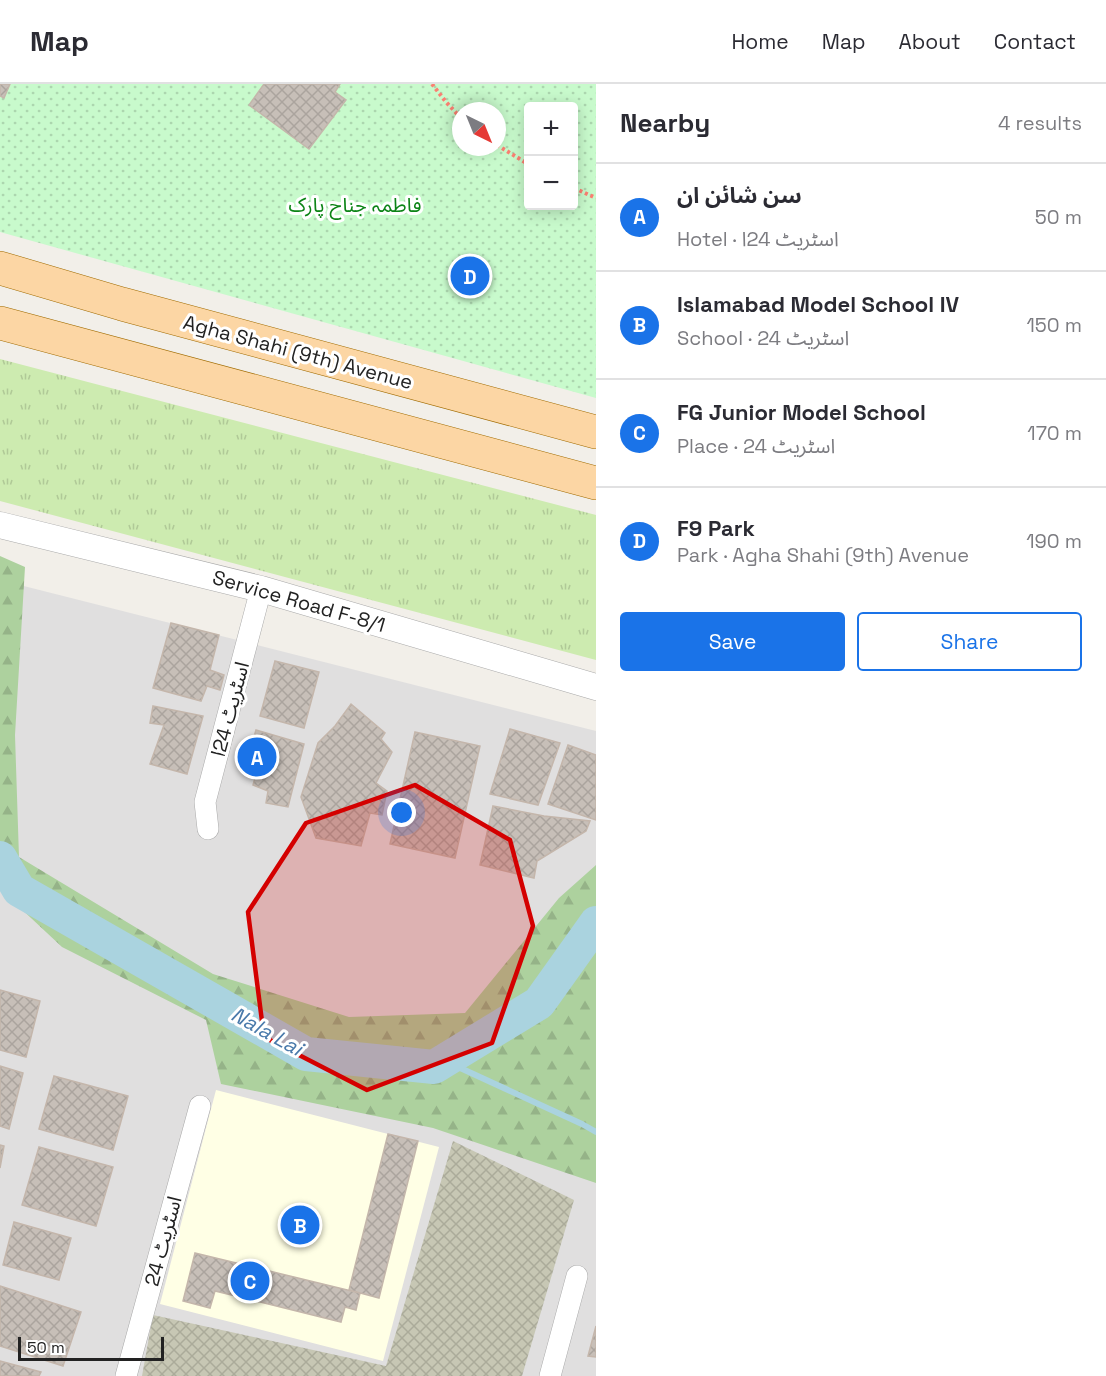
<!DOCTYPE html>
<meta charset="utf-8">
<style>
body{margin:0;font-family:"Space Grotesk","Noto Sans Arabic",sans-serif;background:#f7f7f7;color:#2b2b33}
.controls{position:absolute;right:18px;top:18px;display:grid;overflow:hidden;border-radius:6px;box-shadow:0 3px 15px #0003}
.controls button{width:54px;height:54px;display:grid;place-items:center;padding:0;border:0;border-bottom:2px solid #e1e1e2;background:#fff;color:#2b2b33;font:30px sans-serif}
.compass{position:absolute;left:452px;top:18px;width:54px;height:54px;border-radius:50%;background:#fff;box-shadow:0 3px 15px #0003;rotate:137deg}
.scale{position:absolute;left:18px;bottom:15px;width:146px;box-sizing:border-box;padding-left:6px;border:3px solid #222;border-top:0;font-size:16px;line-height:21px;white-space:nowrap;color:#222;-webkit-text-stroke:4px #fff;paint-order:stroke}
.you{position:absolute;left:402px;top:729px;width:21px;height:21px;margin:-15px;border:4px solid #fff;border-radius:50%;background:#1a73e8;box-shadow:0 0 0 9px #1a73e833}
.badge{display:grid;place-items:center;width:39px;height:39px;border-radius:50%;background:#1a73e8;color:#fff;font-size:20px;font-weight:700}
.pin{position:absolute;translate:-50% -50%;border:3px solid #fff;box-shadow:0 2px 6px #0006}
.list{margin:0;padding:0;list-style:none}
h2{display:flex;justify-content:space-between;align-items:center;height:78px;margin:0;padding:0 24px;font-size:26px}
h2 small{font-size:20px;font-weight:400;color:#7c7c81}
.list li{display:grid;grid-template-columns:39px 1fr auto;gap:18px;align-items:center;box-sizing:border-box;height:108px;padding:0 24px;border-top:2px solid #e1e1e2}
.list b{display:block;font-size:22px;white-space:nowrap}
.list p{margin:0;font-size:20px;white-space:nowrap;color:#7c7c81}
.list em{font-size:20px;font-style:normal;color:#7c7c81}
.actions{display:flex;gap:12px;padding:18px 24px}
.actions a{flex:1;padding:14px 0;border:2px solid #1a73e8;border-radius:6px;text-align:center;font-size:21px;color:#1a73e8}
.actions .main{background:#1a73e8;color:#fff}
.map{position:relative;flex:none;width:596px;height:1292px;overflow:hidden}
header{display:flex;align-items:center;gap:36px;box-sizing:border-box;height:84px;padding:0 30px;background:#fff;border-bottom:2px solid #e1e1e2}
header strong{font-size:28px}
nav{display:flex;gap:33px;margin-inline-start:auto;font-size:21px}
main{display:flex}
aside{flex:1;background:#fff}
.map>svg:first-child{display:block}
.residential{fill:#e0dfdf}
.education{fill:#ffffe5}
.construction{fill:url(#construction-cross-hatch)}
.grass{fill:url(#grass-tufts)}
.forest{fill:url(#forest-firs)}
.park{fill:url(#park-dots);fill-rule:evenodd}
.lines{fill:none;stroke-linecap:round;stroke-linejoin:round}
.stream{stroke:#aad3df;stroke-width:6}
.river{stroke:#aad3df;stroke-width:34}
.building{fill:url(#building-cross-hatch);stroke:#c4b6ab;stroke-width:1.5}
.minor-casing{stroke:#a9a9a9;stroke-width:22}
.tertiary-casing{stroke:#a9a9a9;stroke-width:27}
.primary-casing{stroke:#a06b00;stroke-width:34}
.path{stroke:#fa8072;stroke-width:4;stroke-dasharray:3 3;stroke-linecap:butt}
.minor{stroke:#fff;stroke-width:21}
.tertiary{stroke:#fff;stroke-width:26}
.primary{stroke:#fcd6a4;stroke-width:33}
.marked{fill:#d40000;fill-opacity:0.2;stroke:#d40000;stroke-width:4.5;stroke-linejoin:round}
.labels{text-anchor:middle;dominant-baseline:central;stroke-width:6;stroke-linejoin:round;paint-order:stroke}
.park-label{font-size:20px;fill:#0c8416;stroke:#fff}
.street-label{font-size:20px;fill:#222;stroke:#fff}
.water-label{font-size:21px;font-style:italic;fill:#4a7aab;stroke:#fff}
</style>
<header>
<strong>Map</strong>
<nav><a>Home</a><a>Map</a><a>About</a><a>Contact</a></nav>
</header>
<main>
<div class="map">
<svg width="596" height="1292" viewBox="0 0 596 1292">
<defs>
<pattern id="construction-cross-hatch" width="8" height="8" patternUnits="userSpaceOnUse" patternTransform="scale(1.5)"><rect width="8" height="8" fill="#c7c7b4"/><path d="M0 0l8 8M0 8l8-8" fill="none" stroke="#abab9a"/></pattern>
<pattern id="grass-tufts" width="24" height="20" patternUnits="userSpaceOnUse" patternTransform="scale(1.5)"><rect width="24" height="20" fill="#cdebb0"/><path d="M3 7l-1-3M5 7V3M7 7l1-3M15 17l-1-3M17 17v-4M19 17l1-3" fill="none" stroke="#b0c997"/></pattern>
<pattern id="forest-firs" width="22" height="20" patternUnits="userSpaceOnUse" patternTransform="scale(1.5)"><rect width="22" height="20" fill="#add19e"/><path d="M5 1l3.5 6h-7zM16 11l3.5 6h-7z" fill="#95b388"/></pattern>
<pattern id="park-dots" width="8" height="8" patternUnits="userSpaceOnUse" patternTransform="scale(1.5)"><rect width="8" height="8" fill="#c8facc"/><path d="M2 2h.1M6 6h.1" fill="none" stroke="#acd6af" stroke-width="1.8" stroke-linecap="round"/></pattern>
<pattern id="building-cross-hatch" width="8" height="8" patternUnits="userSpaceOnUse" patternTransform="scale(1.5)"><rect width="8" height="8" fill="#c7bfb8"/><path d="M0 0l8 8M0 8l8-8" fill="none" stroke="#aba49e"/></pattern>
</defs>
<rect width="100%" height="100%" fill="#f2efe9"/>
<path class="residential" d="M0 496 596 647V1292H0Z"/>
<path class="education" d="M216 1006 439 1063 383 1277 160 1220Z"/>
<path class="construction" d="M453 1057 574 1116 522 1292H142L153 1231 386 1282Z"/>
<path class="grass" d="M0 275 596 431V576L0 417Z"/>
<path class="forest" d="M0 472 25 483 15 651 19 773 213 890 349 933 465 929 559 814 596 781V1099L433 1044 221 1000 206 936 62 863 0 805Z"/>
<path class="park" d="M0 0H596V314L0 148ZM528 22H574V122H528ZM461 27H497V63H461Z"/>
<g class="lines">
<path class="stream" d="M445 977 582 1040 596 1048"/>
<path class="river" d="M0 774 19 806 306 970 434 983 539 919 596 839"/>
</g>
<path class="building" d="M0 0H10L4 14 0 12Z
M264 0H340L335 8 346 16 309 65 249 21Z
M171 539 219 551 210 586 224 591 220 606 207 602 201 617 153 604Z
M275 577 319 588 304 644 260 632Z
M351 620 385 649 381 655 392 668 376 699 387 707 382 731 370 729 361 762 316 754 301 713 318 659 335 642Z
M153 622 203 632 187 690 150 680 164 641 150 639Z
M510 645 560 659 538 721 490 710Z
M256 646 304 660 288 723 266 719 268 707 253 701 258 683 246 680Z
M415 648 480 662 455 774 390 760Z
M568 661 596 671V736L548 720Z
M493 722 544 732 590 737 586 747 537 777 534 794 480 781Z
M0 906 40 917 26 973 0 966Z
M0 982 23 989 9 1045 0 1042Z
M54 992 128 1012 113 1066 39 1045Z
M388 1050 418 1057 379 1214 349 1206Z
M0 1061 4 1062 0 1084Z
M39 1063 113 1083 96 1142 22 1121Z
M14 1138 71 1154 59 1196 3 1181Z
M195 1169 360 1209 356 1226 345 1223 341 1238 215 1207 210 1224 183 1217Z
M0 1202 81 1228 63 1282 0 1262Z
M596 1242V1273L588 1272Z
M0 1277 41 1288 39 1292H0Z"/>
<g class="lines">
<defs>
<path id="minor" d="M208 745 205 718 261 505
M126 1292 200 1022
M550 1292 577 1192"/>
<path id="tertiary" d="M0 441 261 505 596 603"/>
<path id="primary" d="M0 184 122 220 596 348
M0 239 596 399"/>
</defs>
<use href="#minor" class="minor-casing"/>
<use href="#tertiary" class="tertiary-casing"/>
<use href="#primary" class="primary-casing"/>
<path class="path" d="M432 0 446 18 461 34
M497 61 528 80
M574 104 596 114"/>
<use href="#minor" class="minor"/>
<use href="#tertiary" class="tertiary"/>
<use href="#primary" class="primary"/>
</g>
<path class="marked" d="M415 701 510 756 533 842 492 959 367 1006 264 953 248 828 306 739Z"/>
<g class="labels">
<g class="park-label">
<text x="355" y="121">فاطمہ جناح پارک</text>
</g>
<g class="street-label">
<text transform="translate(298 268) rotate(15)">Agha Shahi (9th) Avenue</text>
<text transform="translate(299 517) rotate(16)">Service Road F-8/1</text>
<text transform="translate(230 625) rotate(-75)">اسٹریٹ 24ا</text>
<text transform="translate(163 1157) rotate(-75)">اسٹریٹ 24</text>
</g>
<g class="water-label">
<text transform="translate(267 947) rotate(29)">Nala Lai</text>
</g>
</g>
</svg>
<div class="controls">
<button>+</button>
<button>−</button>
</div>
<svg class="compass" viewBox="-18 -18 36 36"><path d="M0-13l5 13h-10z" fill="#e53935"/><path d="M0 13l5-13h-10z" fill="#7c7c81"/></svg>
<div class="scale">50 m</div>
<div class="you"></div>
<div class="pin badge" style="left:257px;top:673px">A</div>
<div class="pin badge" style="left:300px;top:1141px">B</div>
<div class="pin badge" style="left:250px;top:1197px">C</div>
<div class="pin badge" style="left:470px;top:192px">D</div>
</div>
<aside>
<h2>Nearby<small>4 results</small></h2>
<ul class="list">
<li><span class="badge">A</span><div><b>سن شائن ان</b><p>Hotel · اسٹریٹ 24ا</p></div><em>50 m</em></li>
<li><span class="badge">B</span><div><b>Islamabad Model School IV</b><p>School · اسٹریٹ 24</p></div><em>150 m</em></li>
<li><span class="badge">C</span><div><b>FG Junior Model School</b><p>Place · اسٹریٹ 24</p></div><em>170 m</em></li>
<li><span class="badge">D</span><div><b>F9 Park</b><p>Park · Agha Shahi (9th) Avenue</p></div><em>190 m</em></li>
</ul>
<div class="actions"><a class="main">Save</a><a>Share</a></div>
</aside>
</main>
